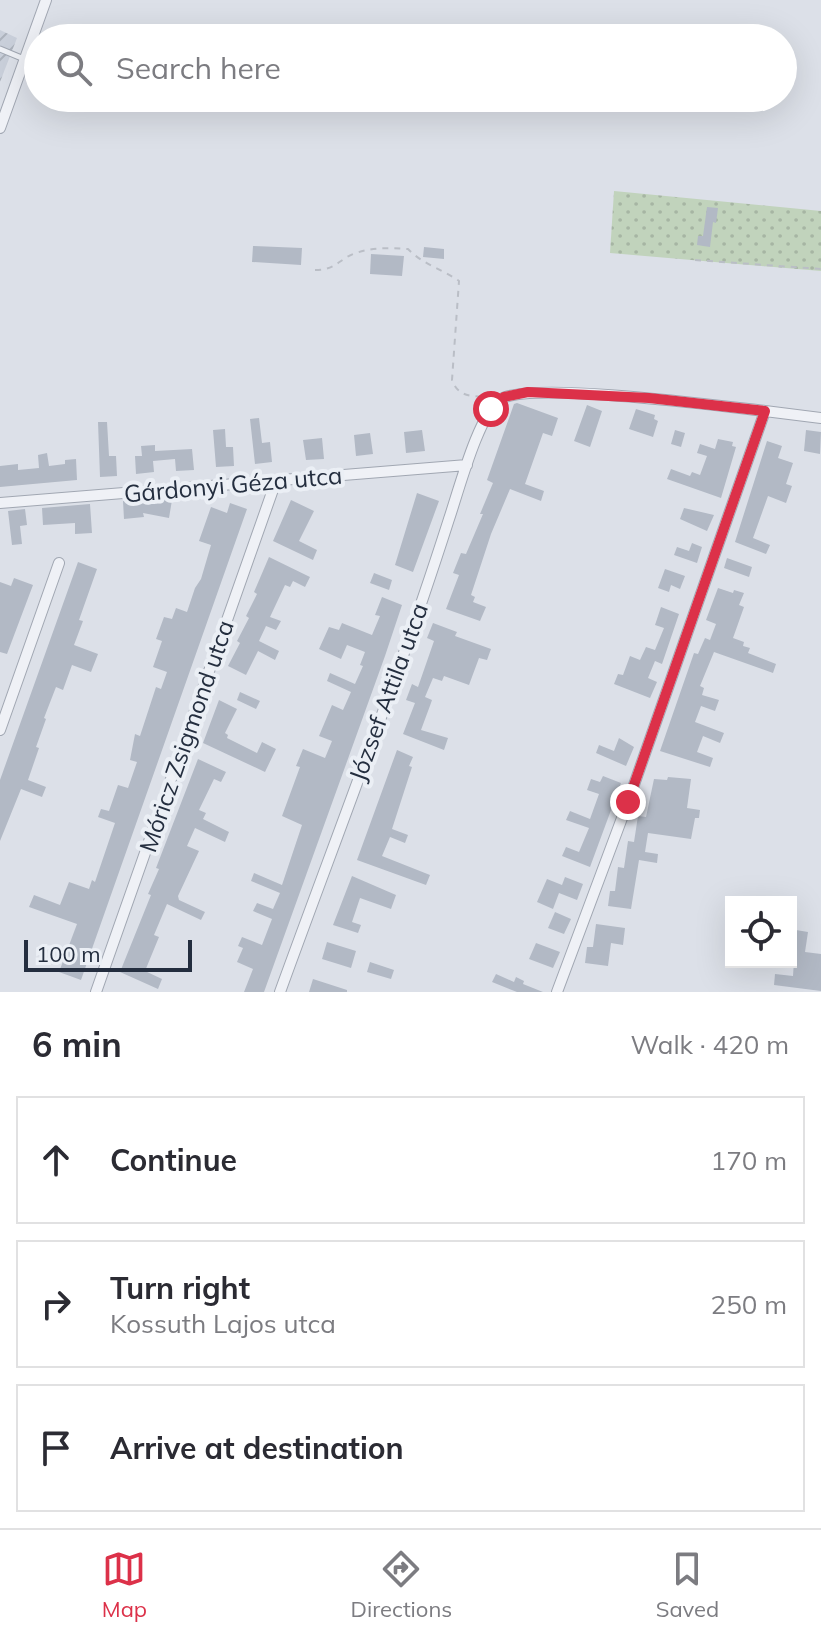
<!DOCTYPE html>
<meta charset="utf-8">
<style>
body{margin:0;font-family:Mulish,sans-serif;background:#f7f7f7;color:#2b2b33}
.controls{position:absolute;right:24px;bottom:24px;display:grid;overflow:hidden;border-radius:0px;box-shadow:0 8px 32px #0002}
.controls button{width:72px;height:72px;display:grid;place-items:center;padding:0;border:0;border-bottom:2px solid #e1e1e2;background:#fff;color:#2b2b33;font:40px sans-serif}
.scale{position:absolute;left:24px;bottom:20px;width:168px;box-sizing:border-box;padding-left:8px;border:4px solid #242e3f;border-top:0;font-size:22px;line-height:28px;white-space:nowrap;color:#242e3f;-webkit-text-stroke:6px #ebeff5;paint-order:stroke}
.stop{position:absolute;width:24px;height:24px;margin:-18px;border:6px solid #dc3149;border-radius:50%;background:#fff}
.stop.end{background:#dc3149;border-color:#fff;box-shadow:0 2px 8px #0008}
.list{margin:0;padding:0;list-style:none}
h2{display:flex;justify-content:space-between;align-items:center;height:104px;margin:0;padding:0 32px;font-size:34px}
h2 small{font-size:26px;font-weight:400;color:#7c7c81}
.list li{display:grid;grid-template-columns:52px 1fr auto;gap:24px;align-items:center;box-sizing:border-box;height:128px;margin:0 16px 16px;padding:0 16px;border:2px solid #e1e1e2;border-radius:0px}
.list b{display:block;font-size:30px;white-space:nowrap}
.list p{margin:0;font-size:26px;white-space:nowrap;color:#7c7c81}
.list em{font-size:26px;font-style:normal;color:#7c7c81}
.icon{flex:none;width:44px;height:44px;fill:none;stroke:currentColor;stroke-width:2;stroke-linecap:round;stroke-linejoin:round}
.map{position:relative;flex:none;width:821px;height:992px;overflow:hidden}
.search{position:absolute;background:#fff;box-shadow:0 8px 32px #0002;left:24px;right:24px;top:24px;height:88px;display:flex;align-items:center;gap:20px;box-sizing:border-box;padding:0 28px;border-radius:44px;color:#7c7c81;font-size:30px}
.sheet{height:536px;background:#fff}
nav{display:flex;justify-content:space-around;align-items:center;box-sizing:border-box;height:112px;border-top:2px solid #e1e1e2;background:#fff;font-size:22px;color:#7c7c81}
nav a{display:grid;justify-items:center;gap:4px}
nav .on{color:#dc3149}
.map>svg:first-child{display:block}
.industrial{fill:url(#industrial-furrows)}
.grass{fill:url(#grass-dots)}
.building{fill:#b2b9c5}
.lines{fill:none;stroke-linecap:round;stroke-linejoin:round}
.lane-casing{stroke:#a1a7b2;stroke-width:7}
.street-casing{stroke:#a1a7b2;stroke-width:12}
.path{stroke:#babec6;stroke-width:2;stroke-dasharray:6 6;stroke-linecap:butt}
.lane{stroke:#eff1f6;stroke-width:5}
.street{stroke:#eff1f6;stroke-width:10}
.route{stroke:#dc3149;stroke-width:10}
.labels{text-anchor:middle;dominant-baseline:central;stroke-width:8;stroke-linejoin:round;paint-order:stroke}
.street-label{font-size:24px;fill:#242e3f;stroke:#ebeff5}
</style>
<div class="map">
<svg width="821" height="992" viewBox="0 0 821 992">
<defs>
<pattern id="industrial-furrows" width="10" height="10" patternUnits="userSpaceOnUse" patternTransform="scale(2)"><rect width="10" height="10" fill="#c9cfda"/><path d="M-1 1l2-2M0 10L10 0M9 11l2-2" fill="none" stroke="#acb2bc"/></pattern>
<pattern id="grass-dots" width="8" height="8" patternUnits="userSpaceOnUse" patternTransform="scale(2)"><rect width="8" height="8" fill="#c1d3bc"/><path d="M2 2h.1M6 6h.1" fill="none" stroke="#a6b5a3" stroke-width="1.8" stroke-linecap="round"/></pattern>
</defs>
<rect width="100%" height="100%" fill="#dce0e8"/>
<path class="industrial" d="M0 30 17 38 0 82Z"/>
<path class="grass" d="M614 191 821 211V271L610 253Z"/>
<path class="building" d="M707 207 718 208 716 223 713 222 710 247 697 245 698 236H703Z
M253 246 302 248 301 265 252 262Z
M424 247 444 249V259L423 257Z
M371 254 404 256 402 276 370 274Z
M517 403 558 418 552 436 543 433 525 484 544 491 541 501 510 489 491 534 471 595 475 597 473 602 486 607 480 621 446 609 459 575 453 573 461 553 466 554 483 514H480L493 483 487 480 514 404Z
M587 405 602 411 590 447 574 441Z
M636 409 655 415 654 419 658 421 653 437 629 429Z
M259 418 262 443 270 442 272 462 255 464 250 419Z
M98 422H107L109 456H116L117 476 100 477Z
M225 429 226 447H233L234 466 216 467 213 430Z
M422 430 425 451 406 453 404 432Z
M675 430 685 433 681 447 671 444Z
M806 430 821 432 820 454 804 451Z
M370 433 373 454 356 456 354 435Z
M322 438 324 459 306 460 303 440Z
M718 439 733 442 732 446 736 447 721 498 667 479 671 469 690 476 692 472 700 475 707 456 697 453 700 444 715 449Z
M767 441 782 446 778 458 793 463 786 484 792 486 786 503 768 496 753 538 770 545 766 554 735 542Z
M155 445V451L192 449 194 470 176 471 175 459 153 461 154 472 136 474 135 456H142L141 446Z
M47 453 49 466 65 464V460L76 459 77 480 0 487V466L18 464V470L39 468 38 455Z
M417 493 439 501 413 572 395 565Z
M162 498 172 500 169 518 143 513 144 517 124 519 123 501Z
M291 500 314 511 299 541 317 550 313 560 273 541Z
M230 503 247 509 81 980 59 972 77 924 29 907 34 895 60 905 69 882 89 889 92 880 95 882 115 823 98 817 101 809 109 811 118 785 128 788 137 762 130 760 135 734 140 736 156 687 161 689 167 672 153 667 162 641 156 639 164 617 172 619 176 608 187 612 195 588 201 579 211 545 199 541 211 507 227 513Z
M90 504 92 533 75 534V523L43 525 42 508Z
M684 508 714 515 707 531 680 519Z
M25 509 27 525 20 526 22 544 12 545 8 511Z
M692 543 702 547 697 563 674 555 677 547 689 551Z
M269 557 310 577 305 587 293 581 290 587 285 585 270 617 281 621 276 630 266 626 259 641 279 651 275 660 258 651 246 675 228 666 240 643 237 641 249 618 246 616 257 594 254 592Z
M727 558 752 567 749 577 724 568Z
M78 562 97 569 79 620 83 621 74 645 98 654 91 672 72 665 63 690 56 687 44 718 46 719 36 747 39 748 28 780 46 787 42 797 21 789 0 841V780Z
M665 569 685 576 680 589 671 585 669 592 658 588Z
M374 573 392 580 389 590 370 583Z
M14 578 33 585 7 654 0 652V582L11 586Z
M718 588 733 593 734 590 744 593 739 605 744 607 733 638 744 642 743 646 750 648 748 653 776 664 773 673 714 652 700 686 704 688 702 695 719 700 715 711 701 706 695 722 724 733 720 743 703 736 697 752 713 758 710 767 660 751 694 653 698 654 705 638 710 640 716 624 706 620Z
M382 597 402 605 385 656 264 992H244L253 969 237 962 243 948 238 946 242 937 262 945 272 919 253 911 257 903 273 909 280 893 251 881 254 873 282 885 302 825 282 816 300 767 296 766 303 749 325 758 332 741 319 736 332 705 343 710 351 692 327 681 330 673 355 684 363 666 360 665 365 652 347 645 341 659 319 649 329 627 339 630 342 623 372 635 380 616 375 615Z
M661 607 679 614 662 664 655 661 648 678 657 682 650 698 614 684 618 674 623 675 630 656 640 660 646 647 655 650 664 628 655 625Z
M433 623 457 632 455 636 491 649 487 660 479 658 469 685 444 676 442 681 433 678 425 697 432 700 431 703 421 730 448 738 444 750 403 734 415 703 406 700 412 684 418 687 434 641 427 638Z
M240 692 260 701 256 709 237 700Z
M219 700 237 709 225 733 228 735 227 738 257 753 262 742 276 749 265 772 203 743Z
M619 738 634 747 626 766 596 753 599 745 614 751Z
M397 750 413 757 409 766 412 767 392 829 408 835 405 843 390 837 382 856 430 875 426 885 357 860Z
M198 759 226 772 221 782 214 779 199 810 206 813 203 819 229 832 225 842 195 828 187 846 199 851 178 896 179 900 205 912 201 920 167 904 154 935 159 937 145 971 162 979 158 989 120 972 151 895 148 894 159 869 156 868Z
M603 776 621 783 590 867 562 856 566 847 579 852 589 828 566 820 570 811 590 819 599 794 587 790 591 779 600 782Z
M668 777 691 779 687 808 700 810 699 818H695L691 839 648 833 645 852 658 854 657 863 639 860 631 909 608 906 610 891H615L618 867 624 868 628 841 634 842 638 816 646 817 654 779 667 780Z
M352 876 396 895 391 909 360 898 352 922 361 925 358 933 333 925Z
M565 877 583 884 577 900 559 893 553 909 537 902 547 879 562 885Z
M555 912 571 919 564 934 548 928Z
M596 924 625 928 623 945 611 943 608 966 585 963 587 947H593Z
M796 930 808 932 805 952 821 954V991L774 985 775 974 793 976Z
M327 942 356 951 351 968 322 959Z
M536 943 560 952 553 968 529 959Z
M370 962 394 970 391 979 367 972Z
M496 974 514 982 516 977 524 981 523 984 543 992H517L492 982Z
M313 979 347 990V992H309Z"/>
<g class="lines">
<defs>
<path id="lane" d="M0 49 24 59"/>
<path id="street" d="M0 128 46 0
M0 503 467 465
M0 730 59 563
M96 992 276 481
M280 992C337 835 398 679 449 519 458 493 479 412 501 399 531 381 721 406 765 411
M557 992 628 802 765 411 821 418"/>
</defs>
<use href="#lane" class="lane-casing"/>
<use href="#street" class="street-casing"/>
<path class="path" d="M695 260 821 269
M315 270C337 270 338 259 356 253 373 247 390 248 408 249 422 264 442 269 459 281L452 380C458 397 471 396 487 397"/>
<use href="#lane" class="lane"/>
<use href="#street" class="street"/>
</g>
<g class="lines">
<path class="route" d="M491 409 504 397 528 392 649 398 765 411 628 802"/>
</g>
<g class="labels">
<g class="street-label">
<text transform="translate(233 484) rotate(-5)">Gárdonyi Géza utca</text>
<text transform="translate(388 692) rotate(-70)">József Attila utca</text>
<text transform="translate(186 736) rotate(-71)">Móricz Zsigmond utca</text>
</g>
</g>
</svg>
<div class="controls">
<button><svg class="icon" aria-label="locate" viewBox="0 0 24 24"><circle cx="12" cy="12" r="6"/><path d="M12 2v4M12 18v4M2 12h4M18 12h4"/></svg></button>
</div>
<div class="scale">100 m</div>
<div class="stop" style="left:491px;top:409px"></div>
<div class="stop end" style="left:628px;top:802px"></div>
<div class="search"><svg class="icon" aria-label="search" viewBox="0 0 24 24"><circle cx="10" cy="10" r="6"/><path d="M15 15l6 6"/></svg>Search here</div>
</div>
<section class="sheet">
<h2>6 min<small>Walk · 420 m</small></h2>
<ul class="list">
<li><svg class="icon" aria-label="ahead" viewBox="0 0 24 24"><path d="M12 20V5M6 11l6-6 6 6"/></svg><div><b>Continue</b></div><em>170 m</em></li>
<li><svg class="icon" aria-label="right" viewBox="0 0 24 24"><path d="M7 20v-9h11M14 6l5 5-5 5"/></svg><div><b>Turn right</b><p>Kossuth Lajos utca</p></div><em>250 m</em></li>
<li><svg class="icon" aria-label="arrive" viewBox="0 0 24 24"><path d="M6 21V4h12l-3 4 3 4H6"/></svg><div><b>Arrive at destination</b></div></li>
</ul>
</section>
<nav>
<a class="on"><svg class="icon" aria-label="map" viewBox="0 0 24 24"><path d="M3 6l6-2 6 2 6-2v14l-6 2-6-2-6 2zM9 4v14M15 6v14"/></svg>Map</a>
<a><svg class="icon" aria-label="directions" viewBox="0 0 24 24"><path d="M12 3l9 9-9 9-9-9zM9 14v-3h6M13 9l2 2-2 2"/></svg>Directions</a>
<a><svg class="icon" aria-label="saved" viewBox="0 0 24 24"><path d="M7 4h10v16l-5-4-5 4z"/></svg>Saved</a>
</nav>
